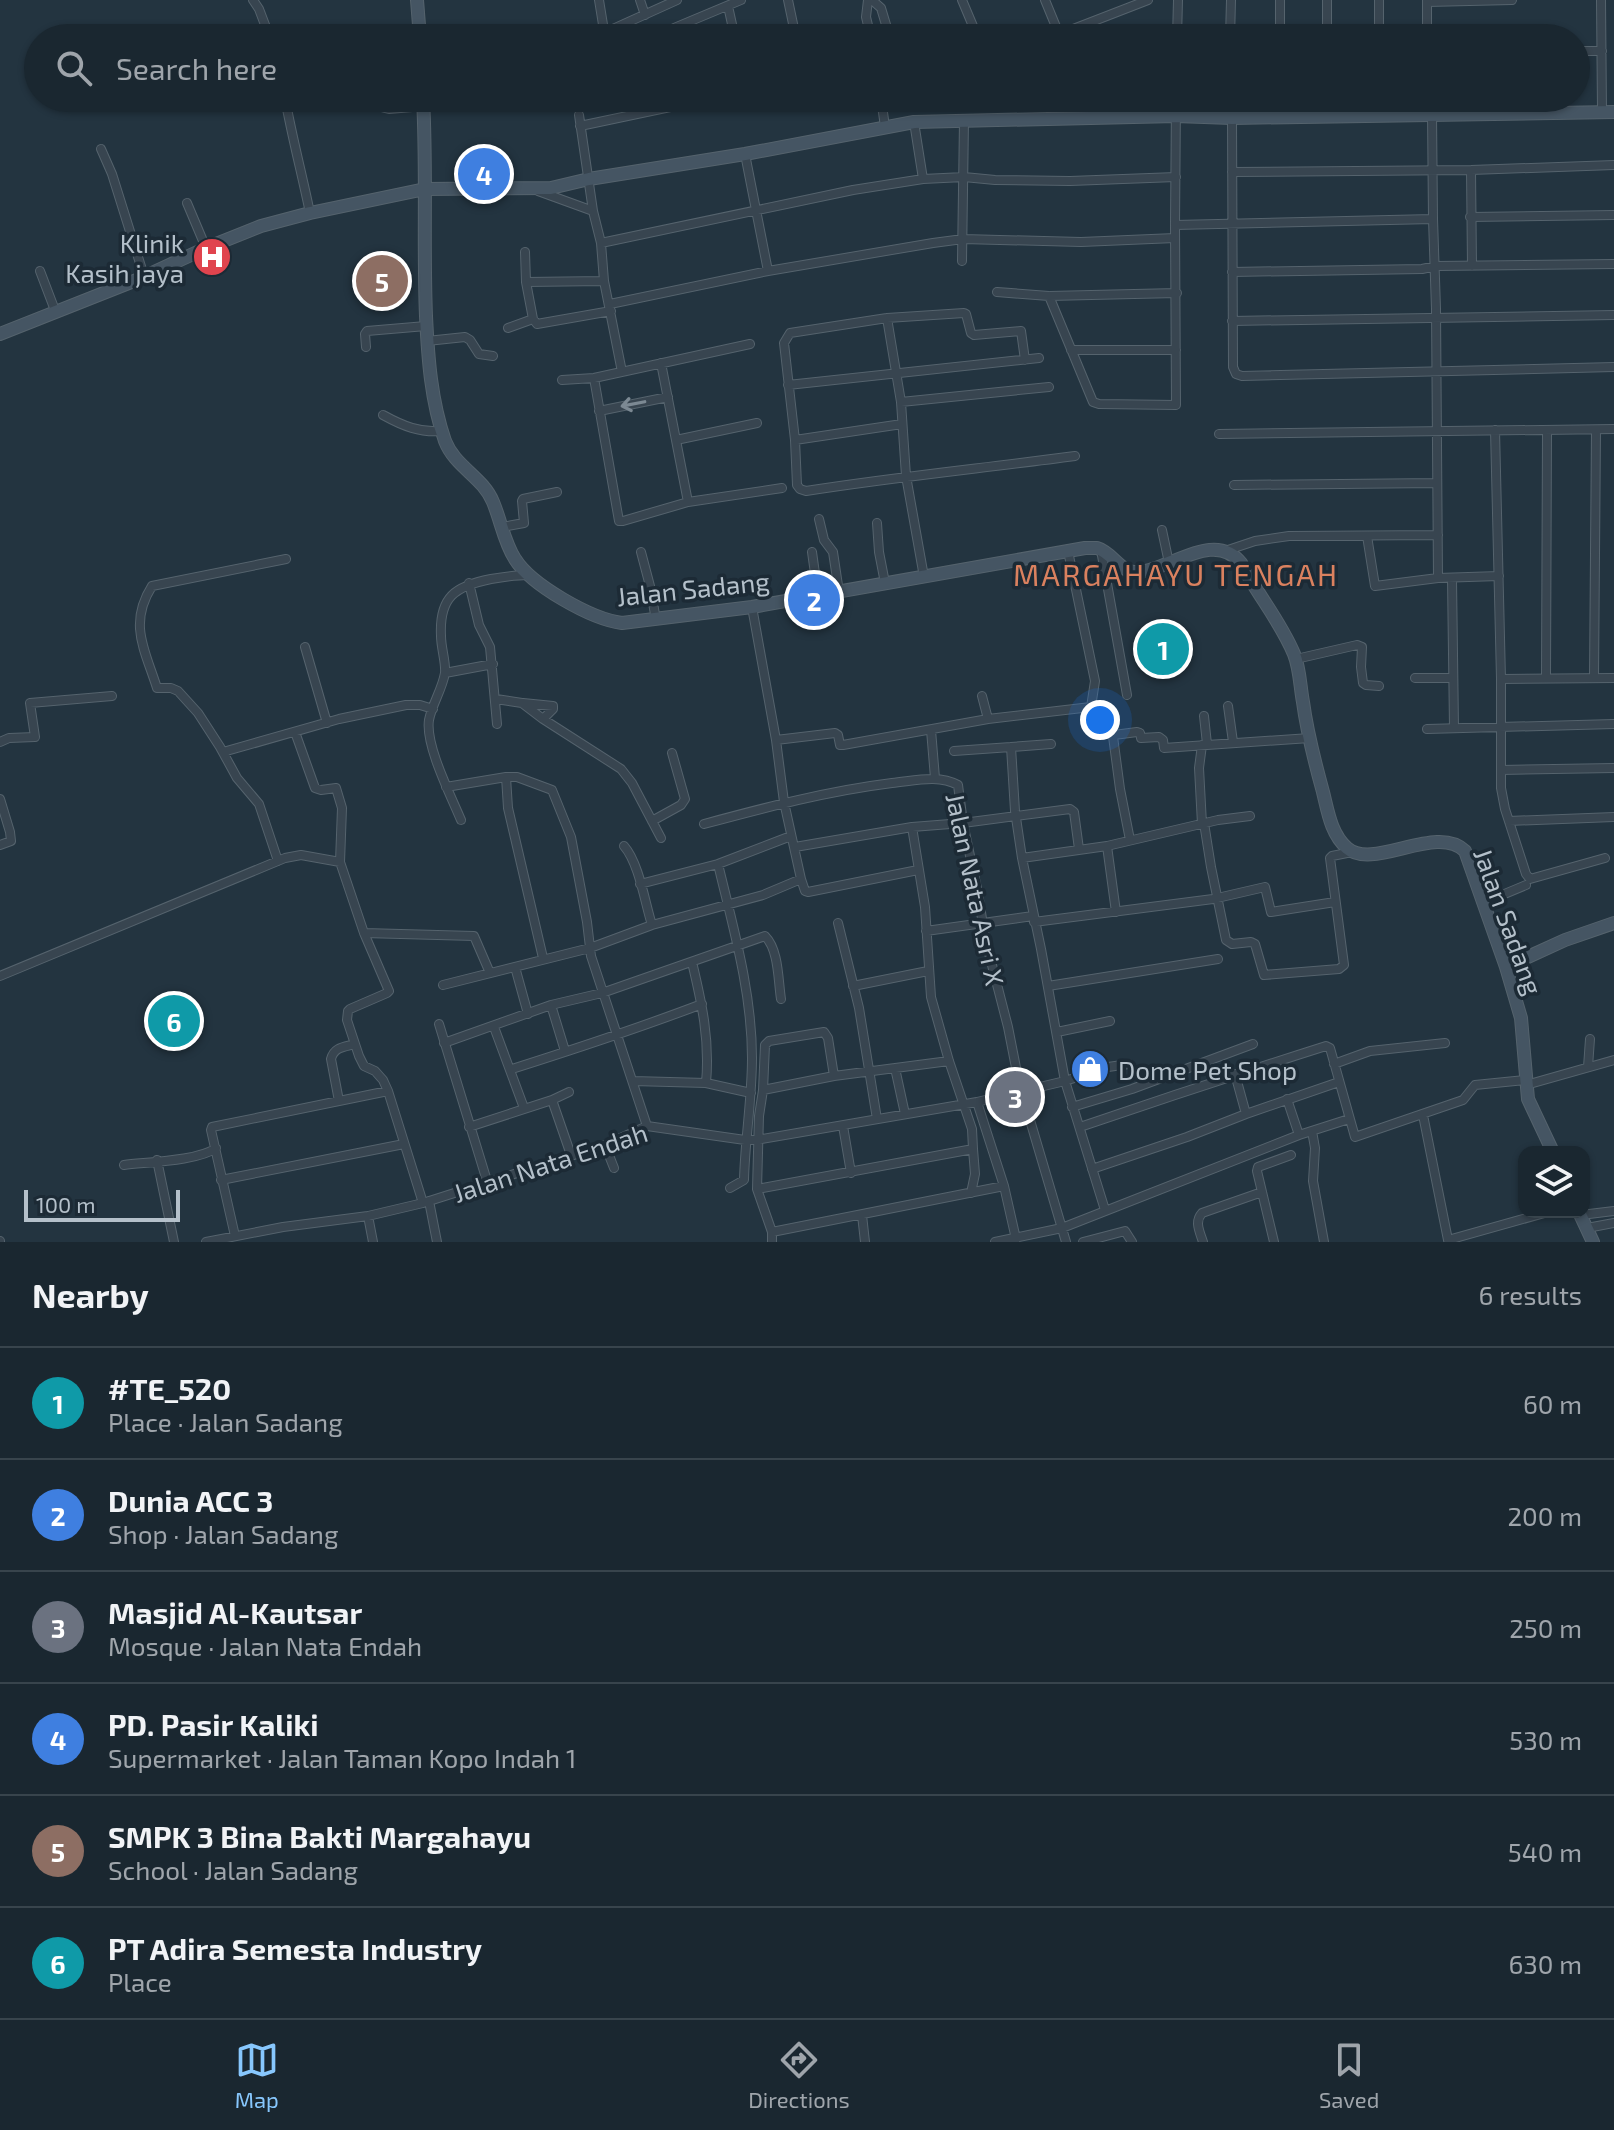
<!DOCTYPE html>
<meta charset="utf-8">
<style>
body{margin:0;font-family:"Exo 2",sans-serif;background:#27333c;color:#f1f3f6}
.controls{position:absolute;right:24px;bottom:24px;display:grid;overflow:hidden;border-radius:16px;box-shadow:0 2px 6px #0004}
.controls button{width:72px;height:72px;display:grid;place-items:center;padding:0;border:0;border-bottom:2px solid #38444c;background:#1a2730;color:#f1f3f6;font:40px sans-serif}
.scale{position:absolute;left:24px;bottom:20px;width:156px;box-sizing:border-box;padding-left:8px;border:4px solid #b4c0ca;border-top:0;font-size:22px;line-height:28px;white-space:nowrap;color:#b4c0ca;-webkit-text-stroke:6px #1c2a35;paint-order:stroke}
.you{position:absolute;left:1100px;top:720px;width:28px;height:28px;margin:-20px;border:6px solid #fff;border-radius:50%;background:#1a73e8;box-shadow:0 0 0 12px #1a73e833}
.badge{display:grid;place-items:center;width:52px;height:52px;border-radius:50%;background:#87c7fd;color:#fff;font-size:26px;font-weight:700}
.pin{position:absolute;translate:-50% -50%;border:4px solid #fff;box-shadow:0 2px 8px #0006}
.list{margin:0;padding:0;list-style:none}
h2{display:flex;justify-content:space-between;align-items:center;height:104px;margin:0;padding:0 32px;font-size:34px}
h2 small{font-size:26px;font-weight:400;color:#9fa5ab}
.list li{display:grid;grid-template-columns:52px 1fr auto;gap:24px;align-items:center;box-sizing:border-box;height:112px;padding:0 32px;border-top:2px solid #38444c}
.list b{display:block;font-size:30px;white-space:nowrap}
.list p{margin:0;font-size:26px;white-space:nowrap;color:#9fa5ab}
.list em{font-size:26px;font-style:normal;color:#9fa5ab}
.icon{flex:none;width:44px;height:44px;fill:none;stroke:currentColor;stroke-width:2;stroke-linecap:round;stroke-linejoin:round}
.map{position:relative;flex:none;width:1614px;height:1242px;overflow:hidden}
.search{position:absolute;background:#1a2730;box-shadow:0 2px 6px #0004;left:24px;right:24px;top:24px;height:88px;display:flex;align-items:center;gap:20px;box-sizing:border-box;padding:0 28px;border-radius:44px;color:#9fa5ab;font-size:30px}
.sheet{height:776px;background:#1a2730}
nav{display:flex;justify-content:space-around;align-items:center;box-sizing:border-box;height:112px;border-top:2px solid #38444c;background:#1a2730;font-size:22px;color:#9fa5ab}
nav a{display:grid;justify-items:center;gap:4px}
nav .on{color:#87c7fd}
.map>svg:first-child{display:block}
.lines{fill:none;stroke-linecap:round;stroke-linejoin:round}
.street-casing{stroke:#55636d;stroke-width:10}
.secondary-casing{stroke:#55636d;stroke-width:14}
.street{stroke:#384550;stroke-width:8}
.secondary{stroke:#455563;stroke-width:12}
.oneway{stroke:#7c8993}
.labels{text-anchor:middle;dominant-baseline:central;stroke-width:7;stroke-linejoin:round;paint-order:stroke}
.poi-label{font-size:26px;fill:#b4c0ca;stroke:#1c2a35;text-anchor:end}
.street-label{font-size:26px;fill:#b4c0ca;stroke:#1c2a35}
.quarter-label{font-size:30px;letter-spacing:2px;fill:#da815f;stroke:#1c2a35}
</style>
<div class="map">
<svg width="1614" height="1242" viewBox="0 0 1614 1242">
<rect width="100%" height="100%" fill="#233440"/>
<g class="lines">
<defs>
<path id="street" d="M253 0 259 9 270 38
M599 0 605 37
M640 0 645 15
M788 0 796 38
M868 0 866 17 871 38
M872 0 881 8 890 38
M962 0 978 38
M1045 0 1059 34
M1601 0 1602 111
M1427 2 1512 0
M728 6 735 38
M604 33 677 0
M676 38 674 28 741 0
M1050 38 1148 0
M1177 38 1178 0
M1230 38 1231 0
M1280 38V0
M1327 38V0
M1379 38V0
M1427 38V0
M1576 51H1602
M285 98C292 137 302 174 310 213
M346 98 389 109 424 106
M881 98 885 127
M1432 114 1433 219 1436 309 1438 578
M579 115 593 211 601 243 604 281 622 372
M1380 115V98
M1232 118 1233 367 1236 374 1242 376 1614 367
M914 122 923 179
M580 126 713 98
M101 149 112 174 144 276
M745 154 768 271
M1471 170 1472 266
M1232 172 1471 170 1614 165
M538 191 593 211
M187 203 206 248
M1470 217 1614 215
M1175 225 1433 219
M601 243 853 190 923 179 964 177 995 180 1070 181 1176 177
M525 252 526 282 533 319
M962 261 964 120
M40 271 56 313
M1232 272 1422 269 1436 266 1614 264
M526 282 604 281
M997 292 1049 296 1177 293
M1049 296 1093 402 1099 404 1176 405 1175 225 1176 98
M610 304 768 271 933 243 963 239 1081 242 1175 238
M887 318 901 402 906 476 924 577
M1232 321 1614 315
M508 328 533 319 537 324 611 311
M427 341 465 337 470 340 479 354 493 356
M366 347 365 334 367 331 426 326
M1071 350H1176
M1025 360 1021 331 974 335 971 333 966 314 964 313 887 318 790 333 784 343 795 440 797 485 800 489 806 491C895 477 985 468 1075 456
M661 363 688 502
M594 378 619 521H623L688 502 782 488
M562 380 594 378 750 344
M788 385 1039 358
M901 402 1049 387
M599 411 668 397
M383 415C403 426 420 433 442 431
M1495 430 1501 679V788L1505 809 1526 874 1530 879 1605 858
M1219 434 1614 429
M676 440 757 423
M795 440 902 424
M1234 485 1436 483
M819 519 824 540 833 552 839 592
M877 523 879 552 885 583
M502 527 524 523 522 501 523 499 557 492
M1162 530 1169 563
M1367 536 1375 586 1438 578 1499 576
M1101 550 1127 695
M1068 551 1095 681 1091 707 1095 722H1108L1112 729 1120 789 1130 840
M1225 551 1255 541 1289 536 1438 535
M641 552 650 586 656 620
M812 552 818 595
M1452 579 1454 728
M469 583 479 625 490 647 497 724
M752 607 776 740 784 802 801 879
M305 647 327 723
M1296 659 1357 645 1362 647 1361 667 1363 683 1366 685 1379 686
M445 673 493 664
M1546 677 1547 431
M1415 678H1453
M1594 678 1596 430
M1501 679 1614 678
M982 696 988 719
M496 699 522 703 543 719 621 769 632 783 661 838
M523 703 553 706V709L543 719
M1228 706 1233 742
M1204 716 1207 744
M1427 729 1614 724
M931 730 935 778
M295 732 315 788 321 790 336 788 342 808 340 862 364 933 389 991 387 993 350 1009 348 1011 347 1020 359 1056 364 1066 375 1071 383 1080 388 1091
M1114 735 1137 732 1140 733 1141 738 1159 737 1163 740 1164 748 1310 738
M776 740 835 733 838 735 840 745H843L988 719 1091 707
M0 742 9 738 35 737 30 703 112 696
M1051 744 1011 747 1015 811 1022 858 1041 949 1065 1081 1105 1210
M954 751 1011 747
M223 752 339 719 406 705H420L433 709
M1501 770 1614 768
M506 777 508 808 543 958
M446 787 506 777H517L552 790 571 837 587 922 591 956 647 1126
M0 799 10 832 11 841 0 845
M461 820C451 796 425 745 429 720 432 704 442 690 445 673 446 662 441 648 441 636 439 597 455 586 491 579 503 577 515 575 528 575
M652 821 681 805 685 799 672 753
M1509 821 1614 817
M1204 823 1211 867 1226 940 1232 944 1251 942 1255 944 1264 975 1339 969 1344 965 1330 858 1332 856 1352 852
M704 824C767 807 828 791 892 783 914 781 938 774 958 785L963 823 978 893 985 938 1008 1027 1019 1083 1066 1242
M1202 824 1199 768 1202 745
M624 846C639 863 645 903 652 925
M1107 846 1218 820 1250 816
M795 847 912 827 963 823 1070 809 1074 812 1079 849
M1022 858 1107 846 1116 912
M278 861 259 804 237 778 220 747 198 713 178 691 171 688H157C145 650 128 624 152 586L286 559
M718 864C733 927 752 992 752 1058 752 1099 745 1139 744 1180L730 1188
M640 884 718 864 791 836
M1483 903 1526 885
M1034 922 1213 899 1265 887 1271 912 1335 902
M838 923 859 1008 877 1119
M926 931 1033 916
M364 933 474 936 490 973
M692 962C702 1004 710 1040 706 1083
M515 967 528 1014
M0 976 285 858 301 855 340 862
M443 985 590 948 652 925 763 895 801 879 805 891 808 892 918 870
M853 986 928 971
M1048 986 1218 959
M551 1005 565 1051
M439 1024 487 1181
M494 1027 524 1108
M1057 1032 1110 1021
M444 1043 551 1005 602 993 765 936C779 950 778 980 781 999
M1334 1064 1370 1051 1445 1043
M1588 1067 1590 1039
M895 1068 905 1114
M512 1069C575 1049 639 1028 702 1004
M1235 1074 1246 1114
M633 1081 706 1083 751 1093
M1526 1085 1614 1060
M763 1090 765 1045 769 1041 824 1032 828 1038 834 1076
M1287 1099 1299 1135
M552 1100 569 1092
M339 1101 331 1059C334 1047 344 1047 355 1044
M977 1102 1004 1186 1016 1239
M1072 1107 1132 1089 1253 1044
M1423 1115 1448 1240 1548 1212
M843 1126 851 1173
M469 1127 552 1100 571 1155
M1080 1127C1162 1099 1244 1072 1326 1046L1330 1048 1355 1137 1463 1100 1475 1085 1525 1080
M1312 1131 1315 1148 1313 1181 1324 1242
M605 1145 614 1168
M157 1160 174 1242
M124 1165C147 1162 198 1161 216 1148
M1092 1169 1187 1137 1246 1114 1339 1082
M221 1180 404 1144
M757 1189 973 1149 972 1129 949 1061 931 997 925 907 912 827
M971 1193 975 1174 973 1149
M429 1201 437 1242
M862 1215 865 1242
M1581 1215 1614 1211
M368 1216 373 1242
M1587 1228 1614 1223
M772 1232 1004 1186
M235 1236 211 1130 212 1127 388 1091 423 1203
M0 1241V1242
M206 1242 283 1227 368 1216 423 1203 605 1145 647 1126 745 1140H756L977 1102 1065 1081 1108 1067 1129 1064
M772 1242V1232L757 1189 759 1116 763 1090 834 1076 949 1061
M995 1242 1062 1228 1299 1135 1349 1119
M1083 1242 1125 1231 1132 1242
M1203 1242C1200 1232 1194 1222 1202 1213L1262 1192
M1274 1242 1257 1171 1258 1167 1291 1155"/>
<path id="secondary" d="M417 0 420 38
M423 98C427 171 423 243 426 316 428 358 431 401 445 441 455 467 483 477 493 502 501 521 504 542 515 559 531 585 591 619 622 623L752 607 1085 548C1087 548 1095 548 1097 548 1114 553 1121 575 1140 572 1172 568 1215 530 1241 563 1257 594 1281 622 1294 654 1300 669 1300 686 1303 702 1307 732 1315 763 1323 792 1328 812 1331 834 1347 848 1373 871 1437 823 1465 851L1506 967 1521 1018 1528 1099 1553 1152
M0 334 139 279 206 248 261 226 310 213 425 189 551 188 589 179 745 154 914 122 1176 116 1232 118 1614 112
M1506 967 1565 940 1614 923
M1579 1212 1593 1242"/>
</defs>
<use href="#street" class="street-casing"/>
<use href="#secondary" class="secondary-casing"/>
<use href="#street" class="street"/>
<use href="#secondary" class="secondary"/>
</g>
<defs><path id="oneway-shaft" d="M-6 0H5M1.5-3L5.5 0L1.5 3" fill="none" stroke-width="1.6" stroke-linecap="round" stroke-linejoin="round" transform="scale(2)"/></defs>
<use class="oneway" href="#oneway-shaft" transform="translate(633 404) rotate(169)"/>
<defs>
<symbol id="hospital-disc" viewBox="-11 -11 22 22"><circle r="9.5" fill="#e0444e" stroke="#1c2a35"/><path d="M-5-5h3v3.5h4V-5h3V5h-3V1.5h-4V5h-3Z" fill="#fff"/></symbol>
<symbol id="shop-disc" viewBox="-11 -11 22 22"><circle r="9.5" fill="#3f7fe0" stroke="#1c2a35"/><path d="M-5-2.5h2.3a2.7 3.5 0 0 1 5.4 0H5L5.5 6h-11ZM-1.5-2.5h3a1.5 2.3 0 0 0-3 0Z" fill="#fff"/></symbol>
</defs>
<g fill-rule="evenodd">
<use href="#hospital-disc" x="190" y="235" width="44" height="44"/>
<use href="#shop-disc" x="1068" y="1047" width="44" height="44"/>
</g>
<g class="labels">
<g class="poi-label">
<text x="184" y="242">Klinik<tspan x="184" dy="30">Kasih jaya</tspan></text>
<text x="1118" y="1069" text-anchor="start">Dome Pet Shop</text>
</g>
<g class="street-label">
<text transform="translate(693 588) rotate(-6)">Jalan Sadang</text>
<text transform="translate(976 889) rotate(78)">Jalan Nata Asri X</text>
<text transform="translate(1509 921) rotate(70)">Jalan Sadang</text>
<text transform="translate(550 1162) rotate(-18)">Jalan Nata Endah</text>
</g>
<g class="quarter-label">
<text x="1176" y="574">MARGAHAYU TENGAH</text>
</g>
</g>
</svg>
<div class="controls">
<button><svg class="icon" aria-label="layers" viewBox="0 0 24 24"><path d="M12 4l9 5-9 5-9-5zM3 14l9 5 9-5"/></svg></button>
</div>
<div class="scale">100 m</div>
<div class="you"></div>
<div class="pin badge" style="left:1163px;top:649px;background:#0f9aa8">1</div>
<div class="pin badge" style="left:814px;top:600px;background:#3f7fe0">2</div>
<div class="pin badge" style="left:1015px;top:1097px;background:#6b7280">3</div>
<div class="pin badge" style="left:484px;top:174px;background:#3f7fe0">4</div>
<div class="pin badge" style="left:382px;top:281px;background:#8d6e63">5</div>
<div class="pin badge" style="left:174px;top:1021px;background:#0f9aa8">6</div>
<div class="search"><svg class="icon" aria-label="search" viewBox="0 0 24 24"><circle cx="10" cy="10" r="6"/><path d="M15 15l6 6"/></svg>Search here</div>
</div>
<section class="sheet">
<h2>Nearby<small>6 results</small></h2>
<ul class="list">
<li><span class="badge" style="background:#0f9aa8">1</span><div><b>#TE_520</b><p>Place · Jalan Sadang</p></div><em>60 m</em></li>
<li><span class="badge" style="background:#3f7fe0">2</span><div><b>Dunia ACC 3</b><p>Shop · Jalan Sadang</p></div><em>200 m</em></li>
<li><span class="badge" style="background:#6b7280">3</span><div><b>Masjid Al-Kautsar</b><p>Mosque · Jalan Nata Endah</p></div><em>250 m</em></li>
<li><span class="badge" style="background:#3f7fe0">4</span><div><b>PD. Pasir Kaliki</b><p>Supermarket · Jalan Taman Kopo Indah 1</p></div><em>530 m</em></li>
<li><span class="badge" style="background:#8d6e63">5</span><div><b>SMPK 3 Bina Bakti Margahayu</b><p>School · Jalan Sadang</p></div><em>540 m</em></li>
<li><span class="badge" style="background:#0f9aa8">6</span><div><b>PT Adira Semesta Industry</b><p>Place</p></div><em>630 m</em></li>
</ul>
</section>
<nav>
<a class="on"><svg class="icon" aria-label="map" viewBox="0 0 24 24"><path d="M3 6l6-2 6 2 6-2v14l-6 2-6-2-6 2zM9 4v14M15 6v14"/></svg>Map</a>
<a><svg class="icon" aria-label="directions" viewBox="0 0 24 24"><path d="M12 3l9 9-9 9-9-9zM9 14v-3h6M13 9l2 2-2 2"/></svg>Directions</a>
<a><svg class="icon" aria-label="saved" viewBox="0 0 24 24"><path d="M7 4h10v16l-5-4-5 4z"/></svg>Saved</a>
</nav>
